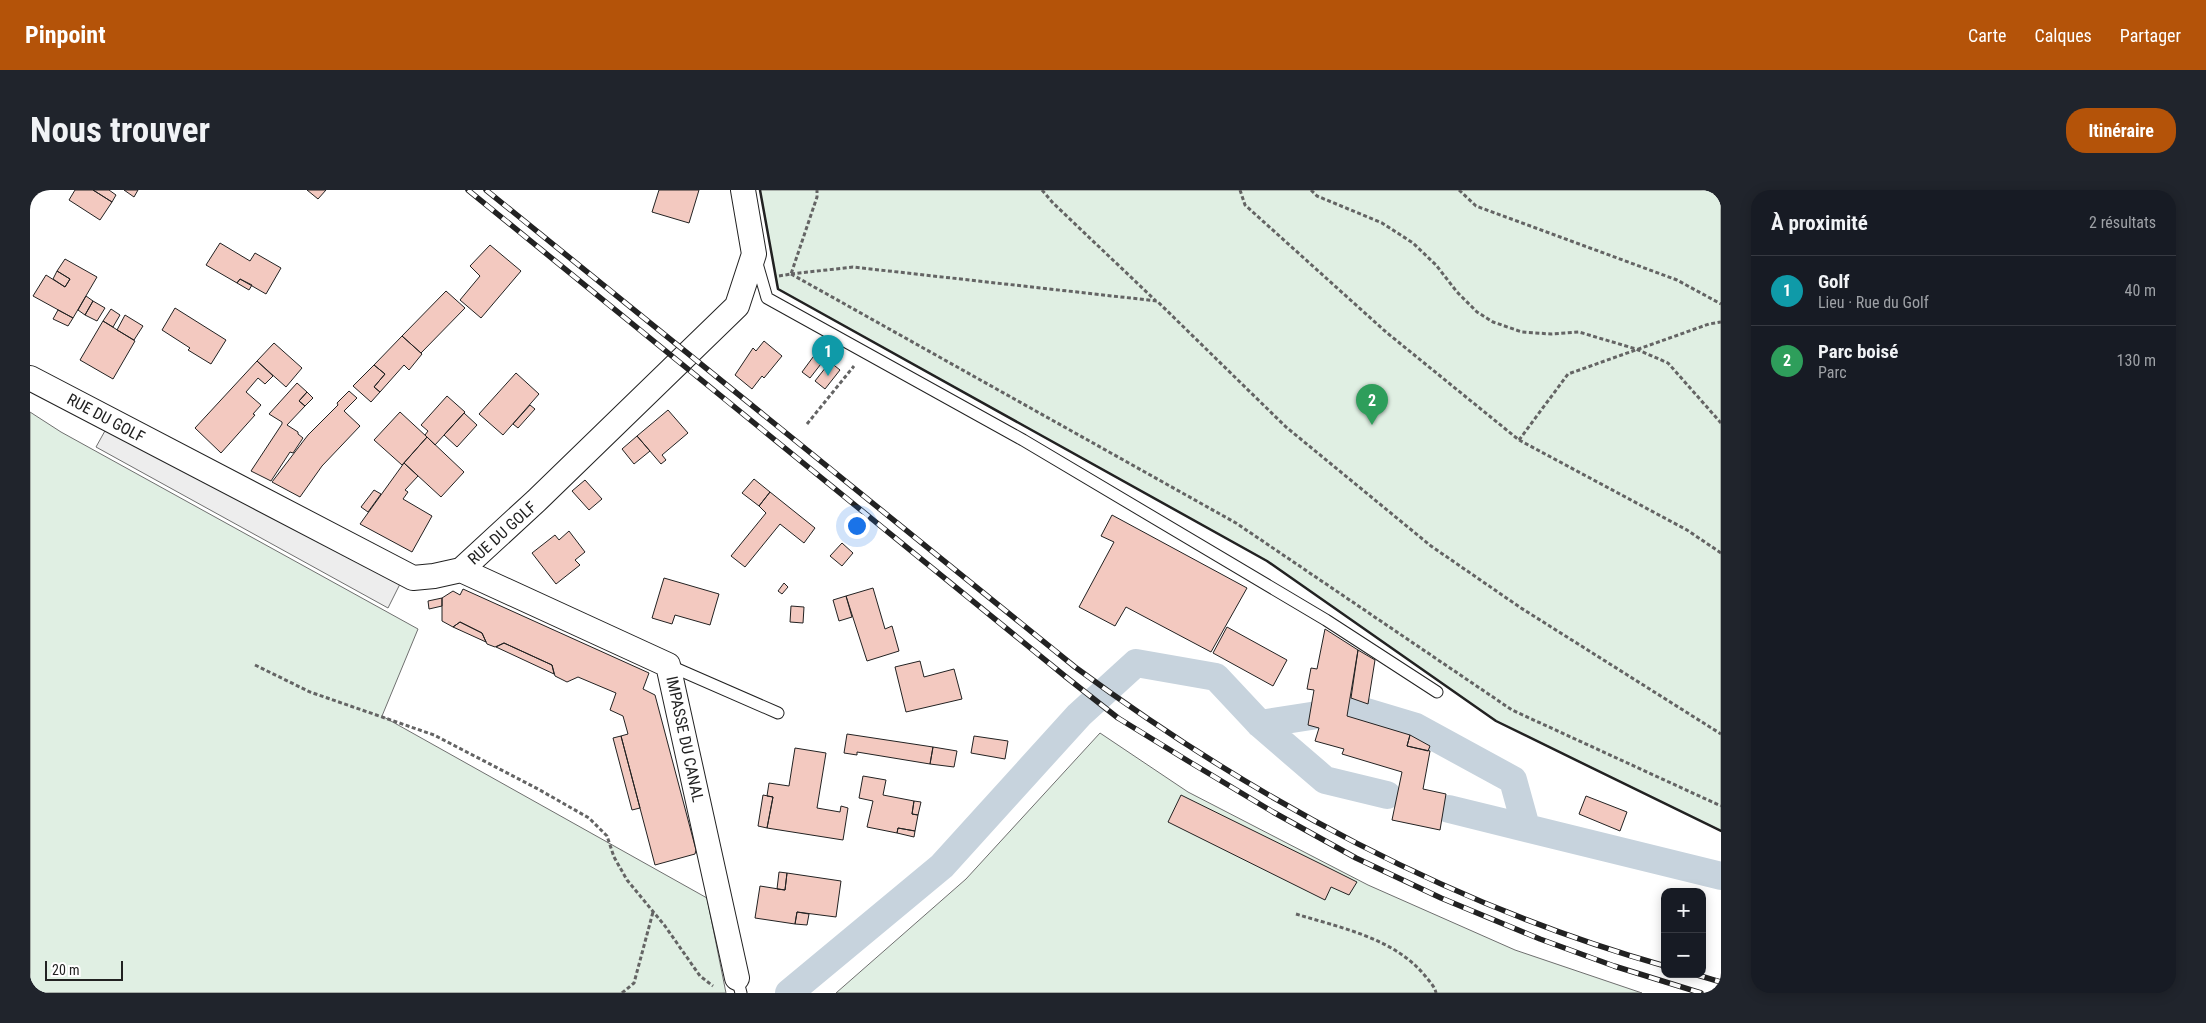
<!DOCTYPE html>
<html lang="fr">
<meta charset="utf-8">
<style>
body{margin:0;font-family:"Roboto Condensed",sans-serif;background:#20242c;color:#f1f3f6}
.controls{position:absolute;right:15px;bottom:15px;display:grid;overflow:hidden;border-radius:10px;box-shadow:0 2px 12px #0003}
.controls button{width:45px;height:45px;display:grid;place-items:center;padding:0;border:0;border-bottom:1px solid #363941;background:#171b24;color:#f1f3f6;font:25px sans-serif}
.scale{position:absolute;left:15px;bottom:12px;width:78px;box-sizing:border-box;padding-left:5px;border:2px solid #222;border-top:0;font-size:14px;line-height:18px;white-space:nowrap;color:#222;-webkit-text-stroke:4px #fff;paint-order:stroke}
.you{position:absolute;left:826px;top:335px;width:18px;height:18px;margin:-12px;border:4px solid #fff;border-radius:50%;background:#1a73e8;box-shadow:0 0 0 8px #1a73e833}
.badge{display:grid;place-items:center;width:32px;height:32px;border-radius:50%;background:#b45309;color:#fff;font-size:16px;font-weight:700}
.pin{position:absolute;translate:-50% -41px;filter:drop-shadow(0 1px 2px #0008)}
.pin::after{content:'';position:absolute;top:26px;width:18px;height:15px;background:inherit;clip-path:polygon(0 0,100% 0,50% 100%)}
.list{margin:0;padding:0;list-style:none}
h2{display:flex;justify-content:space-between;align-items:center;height:65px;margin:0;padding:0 20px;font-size:21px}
h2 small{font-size:16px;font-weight:400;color:#9ea1a6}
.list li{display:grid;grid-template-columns:32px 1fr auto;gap:15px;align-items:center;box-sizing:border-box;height:70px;padding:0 20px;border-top:1px solid #363941}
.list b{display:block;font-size:19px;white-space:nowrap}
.list p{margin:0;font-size:16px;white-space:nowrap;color:#9ea1a6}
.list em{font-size:16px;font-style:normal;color:#9ea1a6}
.map{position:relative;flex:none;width:1691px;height:803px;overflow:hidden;border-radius:20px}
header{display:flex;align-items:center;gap:30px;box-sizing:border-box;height:70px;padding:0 25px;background:#b45309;color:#fff}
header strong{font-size:24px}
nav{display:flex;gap:28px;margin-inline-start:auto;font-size:18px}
.intro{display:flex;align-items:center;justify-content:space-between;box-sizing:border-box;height:120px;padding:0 30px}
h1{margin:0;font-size:35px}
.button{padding:12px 22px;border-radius:20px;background:#b45309;color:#fff;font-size:18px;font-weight:700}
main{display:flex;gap:30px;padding:0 30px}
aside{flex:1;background:#171b24;border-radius:20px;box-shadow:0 2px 12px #0003}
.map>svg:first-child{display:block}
.green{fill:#e0efe3;stroke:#6f6f6f}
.parking{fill:#ededed;stroke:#6f6f6f}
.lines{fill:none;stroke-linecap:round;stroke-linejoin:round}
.canal{stroke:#c7d3dd;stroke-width:28}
.building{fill:#f3c9c0;stroke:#222}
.service-casing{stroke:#222;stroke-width:13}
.minor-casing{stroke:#222;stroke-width:26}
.path{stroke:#646464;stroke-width:3;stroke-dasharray:4 2.5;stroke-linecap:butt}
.service{stroke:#fff;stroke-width:11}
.minor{stroke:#fff;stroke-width:24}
.rail-casing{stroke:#222;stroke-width:5.5}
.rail{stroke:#fff;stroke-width:4;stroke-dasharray:11;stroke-linecap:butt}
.wall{stroke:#222;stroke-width:2.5}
.labels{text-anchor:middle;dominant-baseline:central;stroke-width:4;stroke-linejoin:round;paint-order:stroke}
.street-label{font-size:16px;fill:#222;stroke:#fff}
</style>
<header>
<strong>Pinpoint</strong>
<nav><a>Carte</a><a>Calques</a><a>Partager</a></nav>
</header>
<div class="intro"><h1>Nous trouver</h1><a class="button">Itinéraire</a></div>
<main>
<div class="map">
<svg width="1691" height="803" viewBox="0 0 1691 803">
<rect width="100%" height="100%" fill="#fff"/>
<path class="green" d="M730 0H1691V641L1466 531 1237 371 748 99Z
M0 222 31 242 388 439 352 526 677 708 696 803H0Z
M1070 543 1158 602 1338 695 1485 760 1612 803H806L936 689Z"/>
<path class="parking" d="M81 230 375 384 358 418 66 257Z"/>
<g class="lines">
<path class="canal" d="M1230 534 1326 519 1386 537 1483 590 1496 637
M1419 619 1691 686
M759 803 912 676 1049 525 1106 473 1186 487 1230 534 1295 590 1357 605"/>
</g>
<path class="building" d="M45 0H63L82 12 70 30 39 10Z
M63 0H79L86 5 82 12Z
M94 0H108L104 7Z
M277 0H296L288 9Z
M629 0H669L659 33 622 22Z
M190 53 220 71 225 63 251 78 236 104 210 89 207 93 176 75Z
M460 55 491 81 451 128 430 110 450 86 440 76Z
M35 69 67 87 43 128 3 106 16 85 35 97 40 89 27 81Z
M27 81 40 89 35 97 23 89Z
M210 89 222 95 219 100 207 93Z
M416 101 435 118 391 163 372 146Z
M56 106 63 111 55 125 48 120Z
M63 111 75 118 67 131 55 125Z
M145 118 196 150 181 174 158 160 160 158 132 140Z
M81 119 90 125 83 137 73 131Z
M28 120 43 128 38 136 23 129Z
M95 125 113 136 104 150 87 140Z
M73 131 105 151 83 189 50 170Z
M372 146 392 164 379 180 374 175 350 202 344 197 355 184 344 175Z
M734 151 752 166 734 188 732 186 722 199 705 185 723 158 726 161Z
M244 153 272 178 256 197 227 171Z
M786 163 794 170 780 188 772 182Z
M227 171 243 186 235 194 228 188 216 202 231 215 223 224 225 225 191 263 165 238Z
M800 172 810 180 795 199 785 191Z
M344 175 355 184 344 197 350 202 341 212 323 196Z
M486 183 509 204 473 245 449 224Z
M267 193 277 202 269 211 275 216 257 235 268 242V244L273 248 263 263 260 262 241 291 221 281 252 234V232L239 224Z
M319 201 327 208 314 221 330 236 292 276 270 307 242 292 278 245 308 215 307 213Z
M277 202 283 208 275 216 269 211Z
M417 206 435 222 405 255 395 245 398 241 391 235Z
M500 215 505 219 488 238 483 234Z
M638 220 658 243 632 265 636 270 631 274 607 246Z
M370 222 397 247 372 275 344 250Z
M434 223 447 235 427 257 414 245Z
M607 246 620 261 604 274 592 259Z
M397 247 434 282 411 307 374 273Z
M374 273 388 286 375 300 378 302 373 309 402 326 382 362 330 334Z
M724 289 740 302 729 316 712 303Z
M555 290 572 309 559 320 542 301Z
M344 300 351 304 338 322 331 317Z
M740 302 785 338 774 353 750 334 715 377 701 366 736 323 729 316Z
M1082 325 1217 398 1181 462 1096 417 1085 436 1049 417 1084 352 1071 346Z
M539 341 555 362 545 370 550 375 526 394 502 363 525 345 529 350Z
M812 353 823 363 812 376 800 366Z
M634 388 689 404 680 435 645 425 642 434 622 428Z
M754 393 758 397 752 404 748 401Z
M843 398 855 439 862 436 869 461 837 471 816 406Z
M433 399 619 483 613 499 625 505 666 660 665 664 625 675 591 546 598 544 593 526 580 520 586 503 548 487 537 492 525 486 522 475 474 453 465 457 457 454 452 443 430 432 423 437 412 431V408L423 401 430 405Z
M816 406 822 427 809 431 803 410Z
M412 408V416L399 419 398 411Z
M761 416 774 417 773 433 760 432Z
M430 432 452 443 456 452 423 437Z
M1197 437 1257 470 1243 496 1183 463Z
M1295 439 1328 460 1317 526 1380 545 1377 556 1400 561 1393 599 1416 604 1410 640 1362 630 1372 582 1312 564 1314 559 1285 551 1289 538 1278 535 1284 500 1277 499 1281 478 1287 479Z
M474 453 522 475 524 484 466 457Z
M1328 460 1345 470 1338 514 1321 508Z
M890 471 894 487 924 479 932 509 876 522 865 477Z
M817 544 903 557 900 574 827 562V565L814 563Z
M1380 545 1400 556 1398 561 1377 556Z
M591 546 610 618 602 620 583 548Z
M944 546 978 551 975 569 941 563Z
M903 557 927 561 924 577 900 574Z
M765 558 796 563 787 618 810 622 811 616 818 618 813 650 737 638 743 607 737 606 739 593 759 596Z
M833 586 856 590 853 605 884 611 882 624 888 625 885 641 868 638 867 643 837 637 843 611 829 608Z
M733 605 743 607 737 638 728 636Z
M1151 605 1291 674 1327 692 1319 705 1301 697 1295 710 1138 632Z
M1556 606 1597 622 1590 641 1549 624Z
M884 611 891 612 888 625 882 624Z
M868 638 885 641 884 647 867 643Z
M749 682 757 683 755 700 747 699Z
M757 683 811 691 806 727 767 722 765 734 725 728 730 696 755 700Z
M767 722 779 724 777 735 765 734Z"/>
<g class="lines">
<defs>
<path id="service" d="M726 70 737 108 993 250 1296 430 1407 502
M638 475 748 523
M707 788 711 803"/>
<path id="minor" d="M0 188 383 388 404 386 431 380 506 311 707 116 724 64 713 0
M431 380 638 475 707 788"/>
</defs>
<use href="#service" class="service-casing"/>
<use href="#minor" class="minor-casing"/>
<path class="path" d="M1012 0 1023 13 1126 111
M1210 0 1215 15 1356 142 1489 250 1657 340 1691 363
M1281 0 1287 6 1352 33 1383 53 1406 75 1427 102 1447 122 1463 132 1492 142 1521 144 1549 142 1606 159 1638 173 1691 233
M1429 0 1446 16 1647 90 1691 114
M761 84 823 77 1127 111 1256 237 1401 356 1491 418 1691 544
M761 84 1206 333 1482 520 1691 616
M749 86 761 84 787 7V0
M777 234 824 176
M1489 250 1538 184 1679 134 1691 132
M225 475 280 502 404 545 508 599 559 628 577 646 584 667 597 690 635 736 670 786 683 796
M1266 724C1311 738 1365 748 1396 787 1400 792 1405 797 1406 803
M592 803 604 793 623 722"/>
<use href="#service" class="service"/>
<use href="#minor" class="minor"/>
<defs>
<path id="rail" d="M438 0 1036 487 1088 528 1163 574 1243 622 1326 668 1411 708 1510 749 1584 776 1671 803
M456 0 1045 477C1222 608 1422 716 1635 776
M1664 784 1691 792"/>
</defs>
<use href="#rail" class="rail-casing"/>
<use href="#rail" class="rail"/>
<path class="wall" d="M730 0 748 99 1237 371 1466 531 1691 641"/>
</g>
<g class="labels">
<g class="street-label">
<text transform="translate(76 228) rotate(28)">RUE DU GOLF</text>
<text transform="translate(472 343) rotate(-42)">RUE DU GOLF</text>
<text transform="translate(655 549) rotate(78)">IMPASSE DU CANAL</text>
</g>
</g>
</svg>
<div class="controls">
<button>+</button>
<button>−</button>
</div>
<div class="scale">20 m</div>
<div class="you"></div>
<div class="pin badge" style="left:798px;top:186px;background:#0f9aa8">1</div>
<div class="pin badge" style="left:1342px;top:235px;background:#2e9e5b">2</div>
</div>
<aside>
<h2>À proximité<small>2 résultats</small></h2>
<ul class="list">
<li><span class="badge" style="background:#0f9aa8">1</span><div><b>Golf</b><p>Lieu · Rue du Golf</p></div><em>40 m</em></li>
<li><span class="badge" style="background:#2e9e5b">2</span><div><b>Parc boisé</b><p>Parc</p></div><em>130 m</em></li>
</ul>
</aside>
</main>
